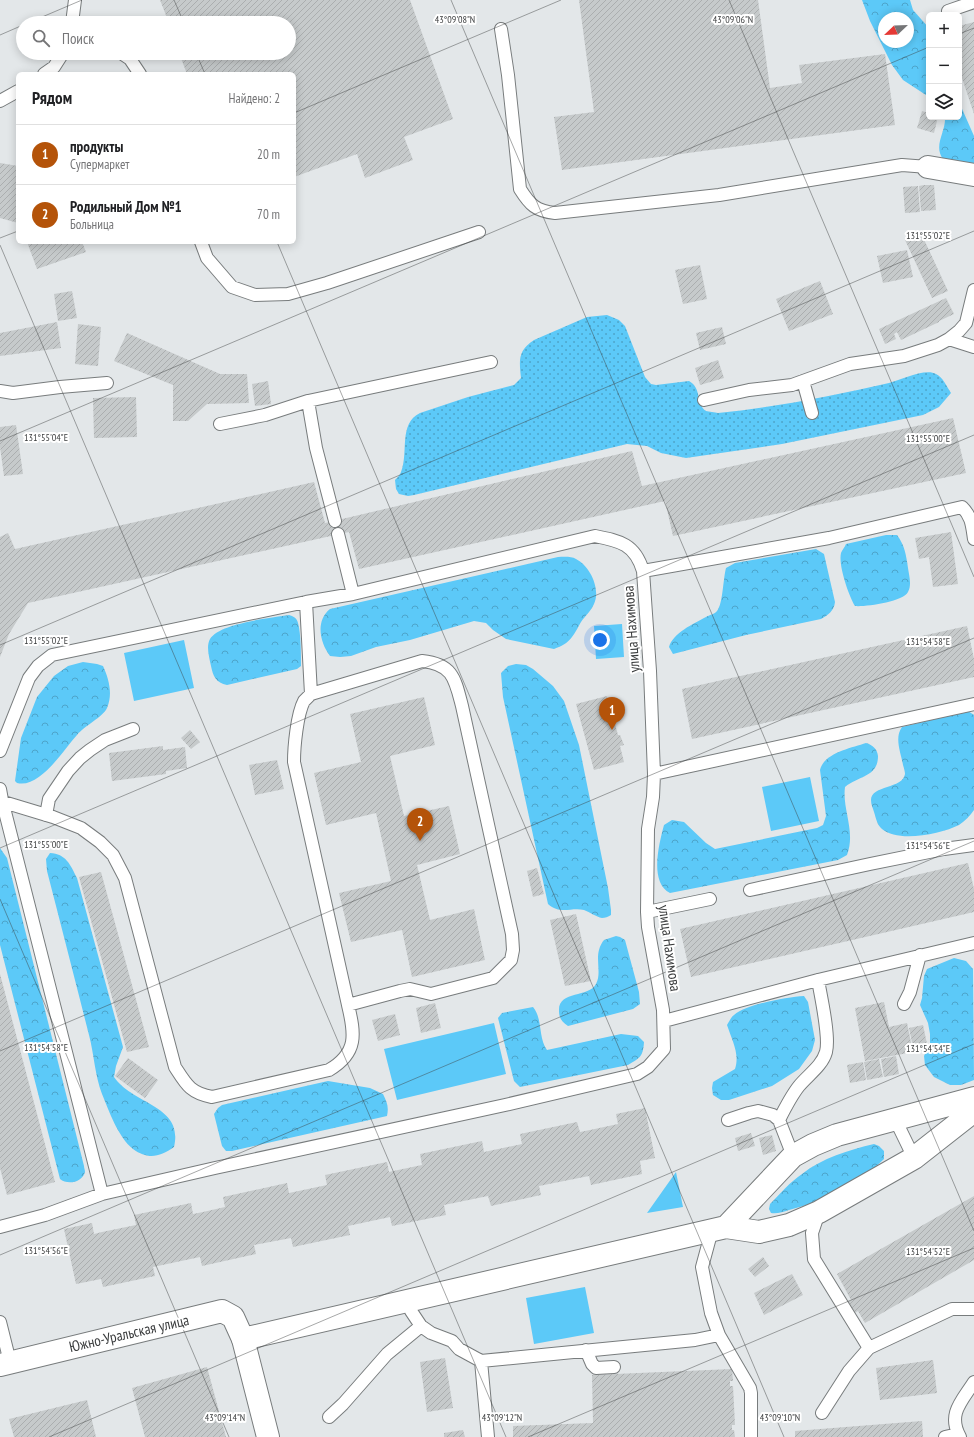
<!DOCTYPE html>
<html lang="ru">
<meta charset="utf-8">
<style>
body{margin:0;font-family:"PT Sans Narrow",sans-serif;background:#f6f6f6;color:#202124}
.controls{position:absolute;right:12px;top:12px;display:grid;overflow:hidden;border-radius:6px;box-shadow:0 2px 10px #0003}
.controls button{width:36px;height:36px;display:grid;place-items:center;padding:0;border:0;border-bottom:1px solid #e0e0e0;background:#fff;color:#202124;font:20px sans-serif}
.compass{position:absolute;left:878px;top:12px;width:36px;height:36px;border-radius:50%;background:#fff;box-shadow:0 2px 10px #0003;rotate:247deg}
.you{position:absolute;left:600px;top:640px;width:14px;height:14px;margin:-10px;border:3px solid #fff;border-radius:50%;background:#1a73e8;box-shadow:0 0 0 6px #1a73e833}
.badge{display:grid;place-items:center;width:26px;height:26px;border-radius:50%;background:#b45309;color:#fff;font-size:13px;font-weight:700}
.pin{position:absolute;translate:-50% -33px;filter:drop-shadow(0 1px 2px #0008)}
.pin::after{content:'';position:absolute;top:21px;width:14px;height:12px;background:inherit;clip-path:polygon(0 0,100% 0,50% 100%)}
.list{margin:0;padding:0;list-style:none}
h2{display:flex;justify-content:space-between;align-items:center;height:52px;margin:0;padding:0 16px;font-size:17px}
h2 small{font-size:13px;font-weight:400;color:#757577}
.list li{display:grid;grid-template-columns:26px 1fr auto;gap:12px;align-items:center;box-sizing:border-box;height:60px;padding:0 16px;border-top:1px solid #e0e0e0}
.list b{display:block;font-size:15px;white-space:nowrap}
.list p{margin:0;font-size:13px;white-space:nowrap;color:#757577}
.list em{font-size:13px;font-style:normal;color:#757577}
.icon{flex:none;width:22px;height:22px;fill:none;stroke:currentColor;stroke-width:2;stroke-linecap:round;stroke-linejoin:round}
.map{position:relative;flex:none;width:974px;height:1437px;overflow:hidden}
.search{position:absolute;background:#fff;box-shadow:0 2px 10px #0003;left:16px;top:16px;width:280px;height:44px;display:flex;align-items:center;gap:10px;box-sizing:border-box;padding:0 14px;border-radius:22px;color:#757577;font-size:15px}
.panel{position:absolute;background:#fff;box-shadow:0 2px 10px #0003;left:16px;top:72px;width:280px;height:172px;border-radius:6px}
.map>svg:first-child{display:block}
.grass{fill:url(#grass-dots)}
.forest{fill:url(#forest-crowns);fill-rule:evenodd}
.green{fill:#5cc9f8}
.building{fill:url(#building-hatch)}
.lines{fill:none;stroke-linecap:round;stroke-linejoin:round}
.service-casing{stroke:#787c7d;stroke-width:14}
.minor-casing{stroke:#787c7d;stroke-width:24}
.secondary-casing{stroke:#787c7d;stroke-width:24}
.service{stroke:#fff;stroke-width:12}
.minor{stroke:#fff;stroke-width:22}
.secondary{stroke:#fff;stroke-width:22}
.ticks{fill:none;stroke:#3b3d3e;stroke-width:1;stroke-opacity:0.45}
.labels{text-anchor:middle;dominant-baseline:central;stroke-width:4;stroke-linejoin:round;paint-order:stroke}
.street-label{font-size:15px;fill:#3b3d3e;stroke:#fff}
.ticks-label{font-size:10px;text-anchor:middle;fill:#3b3d3e;stroke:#fff;stroke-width:4;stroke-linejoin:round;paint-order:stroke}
</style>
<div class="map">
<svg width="974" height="1437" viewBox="0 0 974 1437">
<defs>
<pattern id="grass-dots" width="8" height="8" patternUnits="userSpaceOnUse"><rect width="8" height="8" fill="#5cc9f8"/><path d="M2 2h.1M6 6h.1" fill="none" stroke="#4da4ca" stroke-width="1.8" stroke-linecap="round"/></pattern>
<pattern id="forest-crowns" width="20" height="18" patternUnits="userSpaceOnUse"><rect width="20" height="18" fill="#5cc9f8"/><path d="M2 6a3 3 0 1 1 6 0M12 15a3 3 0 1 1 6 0" fill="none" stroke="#4da4ca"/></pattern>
<pattern id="building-hatch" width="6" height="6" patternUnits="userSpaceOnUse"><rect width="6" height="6" fill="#c6cacb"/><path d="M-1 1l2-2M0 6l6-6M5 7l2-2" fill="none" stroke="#abaeaf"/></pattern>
</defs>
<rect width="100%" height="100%" fill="#e3e7e9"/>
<path class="grass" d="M607 315 619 320 625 326 645 377 651 384 656 385 689 381C702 388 696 405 706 411 709 412 715 412 718 413 776 407 833 396 889 383 901 380 925 368 936 374 943 377 947 387 951 393L939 407 923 415 782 444 686 458 661 453 647 446 627 444 414 495 408 496 399 494 396 489 395 480C397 478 400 475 401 472 409 452 398 424 420 413L468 397 514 385 521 378C519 359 518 351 534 340L587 317Z"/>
<path class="forest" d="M862 0H910L913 10 929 28V97L903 80 892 65 870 21ZM884 18H908V42H884Z
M959 102 974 136V167L943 159C933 145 946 132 945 117H959Z
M886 535H897C905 546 906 555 908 568 909 575 912 585 908 592 903 602 865 607 855 606 849 596 838 565 841 553 842 550 845 547 846 544Z
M816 549 824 554 835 602C834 611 828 615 821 619L746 635 673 654 669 647C673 633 693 624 706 617 709 615 715 614 717 611 723 604 723 579 726 568L735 563Z
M558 557C563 557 571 556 576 559 590 566 601 589 594 604 591 611 585 616 581 622 573 636 571 643 554 649L506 639 493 630 486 623 474 621 410 640 376 647 351 656 340 657 330 656C320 643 315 621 330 609Z
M289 615C293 616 297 618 298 623 301 633 301 656 301 666L297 669 227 685C216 683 213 676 211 666 209 657 206 646 210 639 220 623 271 618 289 615Z
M83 662 97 664 103 666C109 679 113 694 107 708 103 717 84 726 77 735 64 749 40 789 17 783L15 781 21 738 37 697 54 676 68 666Z
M516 664 526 665 533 669 553 686 564 701 579 745 608 888 611 910V915C608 917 605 918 602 918 596 917 590 912 584 910 571 907 560 915 548 904L503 697 501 673 508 666Z
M968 711 974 715V810C970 816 965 821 959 825 941 834 898 843 882 829 877 825 876 818 874 812 873 808 871 805 871 800 871 785 903 789 905 774 905 772 904 768 903 765 901 753 894 738 902 727Z
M866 743C873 745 877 749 878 756 878 777 860 775 845 787 842 810 856 831 847 855L838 860 670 893C649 882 659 844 664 825L672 820 684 822 706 843 715 849 817 828 823 825 826 816 820 770C824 753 851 748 866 743Z
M0 848 7 858 84 1166C84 1168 85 1170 85 1172 82 1183 67 1185 60 1179L0 945Z
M50 853C66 854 70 864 77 878L123 1047 116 1066 114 1077C133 1105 184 1105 174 1147 160 1157 148 1160 133 1149 118 1137 109 1111 102 1094 95 1076 94 1054 89 1035 75 980 61 925 47 871L46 859Z
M616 936 620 937 625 940 639 992 640 1004 633 1009 568 1026C562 1022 559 1018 559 1011 558 990 589 998 596 984 603 971 592 955 604 940Z
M954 958 966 961 973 969 974 1080 961 1085H950L934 1077 925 1065 924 1056 930 1043V1034L928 1023 920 1005 922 998 924 976 927 969Z
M804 996 808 1002 815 1040 812 1051 799 1069 772 1086 729 1100H721L713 1095 712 1088 713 1082 735 1069C740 1054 732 1040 727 1025 729 1022 731 1017 734 1015 747 1004 787 997 804 996Z
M533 1007C543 1019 538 1038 547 1050L621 1034 638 1036 644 1042C643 1057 640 1058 628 1065L520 1087 514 1081 498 1018 502 1013Z
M328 1081 370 1088 383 1094C387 1102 389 1107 387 1116L232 1151H226L222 1146 214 1114 218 1108 222 1105Z
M874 1144 879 1146 884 1151V1159C859 1183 822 1202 789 1210 783 1212 777 1214 771 1213L769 1209 770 1204C780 1194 790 1182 802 1174 822 1158 849 1150 874 1144Z"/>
<path class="green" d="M622 624 624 657 596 659 594 626Z
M184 640 194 688 134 701 124 653Z
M810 777 819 821 771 831 762 787Z
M494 1023 506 1074 397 1100 384 1049Z
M676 1172 683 1207 647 1213Z
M585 1287 594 1333 534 1344 526 1298Z"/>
<path class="building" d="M160 0H410L453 119 404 137 413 160 365 178 357 154 294 177V74H187L179 53H289V23H169Z
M579 0H758L770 88 802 83 799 65 885 54 895 125 562 170 554 117 594 112Z
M974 22V114L959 69V26Z
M922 111 929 113V117H938L934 133 917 128Z
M0 163 18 166V223L0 218Z
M924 185H934L936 210 921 211 919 186Z
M918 186 920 212 905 213 903 187Z
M921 233 948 291 932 298 905 240Z
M27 242H82L86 252 37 269Z
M907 250 913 277 883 283 877 256Z
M700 265 707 299 683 304 675 270Z
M820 281 833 314 789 331 776 299Z
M72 291 77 318 58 321 54 294Z
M946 298 954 314 939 321V322L901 340 897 332 894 334 896 339 885 344 879 329Z
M57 322 61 348 0 356V333Z
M78 324 101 327 98 366 75 364Z
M722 327 726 344 700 350 696 333Z
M127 333 220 374H247L249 403 207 404 188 421H173V385L114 361Z
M718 360 724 378 700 385 695 368Z
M268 381 271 404 255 406 252 384Z
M136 397 137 437 94 438 93 398Z
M953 418 966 473 673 536 665 501 359 569 349 532 28 603 9 634 0 657V537L8 533 15 549 314 482 325 523 632 451 642 486Z
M16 425 23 474 4 476 0 447V427Z
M951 532 958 584 933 587 929 557 919 559 915 538Z
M967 626 974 659V677L692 739 682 689Z
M607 696 618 735H620L624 745 620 746 624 762 594 770 576 704Z
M424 697 435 745 390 756 404 816 449 806 460 854 417 865 430 920 474 909 485 960 412 977 402 930 351 942 339 893 391 881 376 813 326 825 314 773 361 762 350 714Z
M190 730 200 742 191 749 181 738Z
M163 746V750L185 747 187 768 166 771V774L112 781 109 753Z
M277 760 284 789 255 795 249 765Z
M968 863 974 889V912L691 977 680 929Z
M537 868 544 894 533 897 527 871Z
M101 872 149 1047 127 1052 79 877Z
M576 914 591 981 565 986 550 920Z
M0 974 55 1182 7 1195 0 1168Z
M884 1002 889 1027 907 1023 913 1052 865 1061 855 1008Z
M435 1003 441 1028 421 1033 416 1008Z
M395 1014 400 1035 378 1041 372 1020Z
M923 1025 927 1044 913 1047 909 1028Z
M896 1056 899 1074 884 1077 881 1059Z
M128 1058 158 1080 145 1098 115 1076Z
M879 1059 883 1077 867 1080 864 1062Z
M863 1062 866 1080 850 1083 847 1065Z
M645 1108 655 1158 640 1161 642 1174 591 1185 589 1176 539 1186 541 1195 491 1206 488 1196 444 1205 446 1215 392 1226 390 1217 348 1226 350 1235 293 1247 291 1238 254 1245 256 1254 202 1266 200 1257 153 1267 155 1276 103 1287 101 1279 76 1284 64 1229 92 1223 94 1234 102 1232 136 1225 134 1215 191 1203 193 1214 203 1212 225 1207 223 1197 287 1183 289 1193 327 1185 325 1175 387 1162 389 1172 398 1170 422 1165 420 1154 482 1141 484 1152 522 1144 520 1134 577 1122 580 1132 590 1130 618 1124 616 1114Z
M751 1133 755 1146 738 1151 735 1138Z
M772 1135 776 1151 763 1155 759 1138Z
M974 1196V1260L865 1323 858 1311 855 1313 848 1301 851 1300 837 1274Z
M763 1257 769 1266 755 1277 748 1269Z
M792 1274 803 1295 764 1315 754 1293Z
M445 1358 453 1408 427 1412 420 1362Z
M933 1360 937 1393 880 1400 876 1368Z
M207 1367 226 1437H145L132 1388Z
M732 1369 733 1381H730V1386H733L735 1425H732V1430H734L735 1437H513V1426L593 1423 592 1375Z
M87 1400 96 1437H14L9 1419Z
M922 1421 923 1437H795V1431Z
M463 1430 465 1437H444V1433Z"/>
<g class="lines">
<defs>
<path id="service" d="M948 11 974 2
M72 23 75 0
M501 29 508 75 520 189C530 205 536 211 555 213L719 195 902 165 928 167
M121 53 130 59 140 74
M44 74 54 67 63 53
M0 101 18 91
M201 242 207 258 232 287 255 295 288 294 327 283 479 232
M949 339 974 347
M803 381 812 413
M0 391 13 393 60 387 107 383
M704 400 749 390 792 385 850 364 904 356 938 345 949 339 959 331 966 323 974 290
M308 401 316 448 335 521
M220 424 265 415 308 401 491 362
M338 534 353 594
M643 571 829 538 962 507C972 517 972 526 974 539
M306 602 311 694C309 696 306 699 304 701 297 714 294 747 294 762L348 1005 400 991 410 989 431 994 493 978 511 960 513 950 512 934 462 706C455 679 453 664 422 661L311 694
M0 751 29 678 38 666 52 655 306 602 353 594 595 536C620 541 635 544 643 571L650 671 654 774 653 797 648 829 647 912 648 927 663 1010 664 1049 648 1067 637 1074 505 1105 215 1168 102 1194 45 1215 0 1227
M654 774 974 704
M0 789 2 800 102 1194
M0 801 53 817 81 828 100 842 113 855 125 878 175 1067C186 1084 190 1093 212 1097L329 1070C358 1053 355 1034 348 1005
M46 815 49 799 68 771 80 758 90 750 105 740 133 729
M750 890 870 864 944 849 974 845
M647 912 710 899
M904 1004 910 992 920 955
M664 1021 818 980 974 943
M895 1119 914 1158
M728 1120 749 1113 758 1111 773 1115 779 1120 793 1156
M779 1120C785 1108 791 1096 799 1086 808 1075 822 1066 826 1052 830 1037 821 997 818 980
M819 1212 812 1233 814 1259 869 1348 952 1309H974
M712 1230 702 1267 711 1313 719 1335 750 1388 751 1393V1437
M410 1300 411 1311 421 1326 431 1333 452 1341 459 1349 481 1361 695 1340 719 1335
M0 1322 10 1362
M586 1350 592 1364 596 1368 614 1367
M481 1361 488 1437
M822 1413 849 1371 869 1348
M329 1417 343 1404 387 1354 421 1326
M945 1437 958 1434
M960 1437C947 1414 962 1401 974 1382"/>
<path id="minor" d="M928 167 974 175
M243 1339 268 1437"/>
<path id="secondary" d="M726 1227 793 1156 813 1145 837 1135 974 1098
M0 1365 222 1311 233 1317 243 1339 726 1227 759 1232 789 1225 819 1212 914 1158 974 1111"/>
</defs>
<use href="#service" class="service-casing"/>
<use href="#minor" class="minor-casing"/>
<use href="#secondary" class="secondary-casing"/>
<use href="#service" class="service"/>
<use href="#minor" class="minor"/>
<use href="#secondary" class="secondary"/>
</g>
<path class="ticks" d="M174 0 184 23M451 0 974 1231M729 0 974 577M28 23 82 0M959 34 974 28M0 35 23 25M196 53 205 74M294 113 561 0M0 238 18 231M277 242 784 1437M0 245 506 1437M0 441 929 47M0 645 974 231M0 848 974 435M0 899 229 1437M0 1051 974 638M0 1255 974 841M49 1437 974 1044M528 1437 974 1248"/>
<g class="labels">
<g class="street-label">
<text transform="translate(631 629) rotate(-94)">улица Нахимова</text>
<text transform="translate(670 948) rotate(82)">улица Нахимова</text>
<text transform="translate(129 1333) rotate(-13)">Южно-Уральская улица</text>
</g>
</g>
<g class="ticks-label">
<text x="455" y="23">43°09'08"N</text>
<text x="733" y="23">43°09'06"N</text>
<text x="928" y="239">131°55'02"E</text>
<text x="46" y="441">131°55'04"E</text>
<text x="928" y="442">131°55'00"E</text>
<text x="46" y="644">131°55'02"E</text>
<text x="928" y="645">131°54'58"E</text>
<text x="46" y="848">131°55'00"E</text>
<text x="928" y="849">131°54'56"E</text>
<text x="46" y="1051">131°54'58"E</text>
<text x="928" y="1052">131°54'54"E</text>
<text x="46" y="1254">131°54'56"E</text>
<text x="928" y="1255">131°54'52"E</text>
<text x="225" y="1421">43°09'14"N</text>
<text x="502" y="1421">43°09'12"N</text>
<text x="780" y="1421">43°09'10"N</text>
</g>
</svg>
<div class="controls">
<button>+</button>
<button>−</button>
<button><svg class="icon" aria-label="layers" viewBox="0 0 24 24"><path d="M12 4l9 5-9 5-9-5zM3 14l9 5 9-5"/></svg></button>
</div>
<svg class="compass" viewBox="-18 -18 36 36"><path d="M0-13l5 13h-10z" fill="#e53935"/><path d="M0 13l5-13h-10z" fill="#757577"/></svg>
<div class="you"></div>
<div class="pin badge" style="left:612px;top:730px">1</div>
<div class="pin badge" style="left:420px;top:841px">2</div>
<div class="search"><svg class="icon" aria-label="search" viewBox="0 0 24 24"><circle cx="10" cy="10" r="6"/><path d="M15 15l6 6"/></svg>Поиск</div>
<section class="panel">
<h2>Рядом<small>Найдено: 2</small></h2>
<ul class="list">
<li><span class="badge">1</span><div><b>продукты</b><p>Супермаркет</p></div><em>20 m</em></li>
<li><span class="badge">2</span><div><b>Родильный Дом №1</b><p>Больница</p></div><em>70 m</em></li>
</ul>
</section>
</div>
